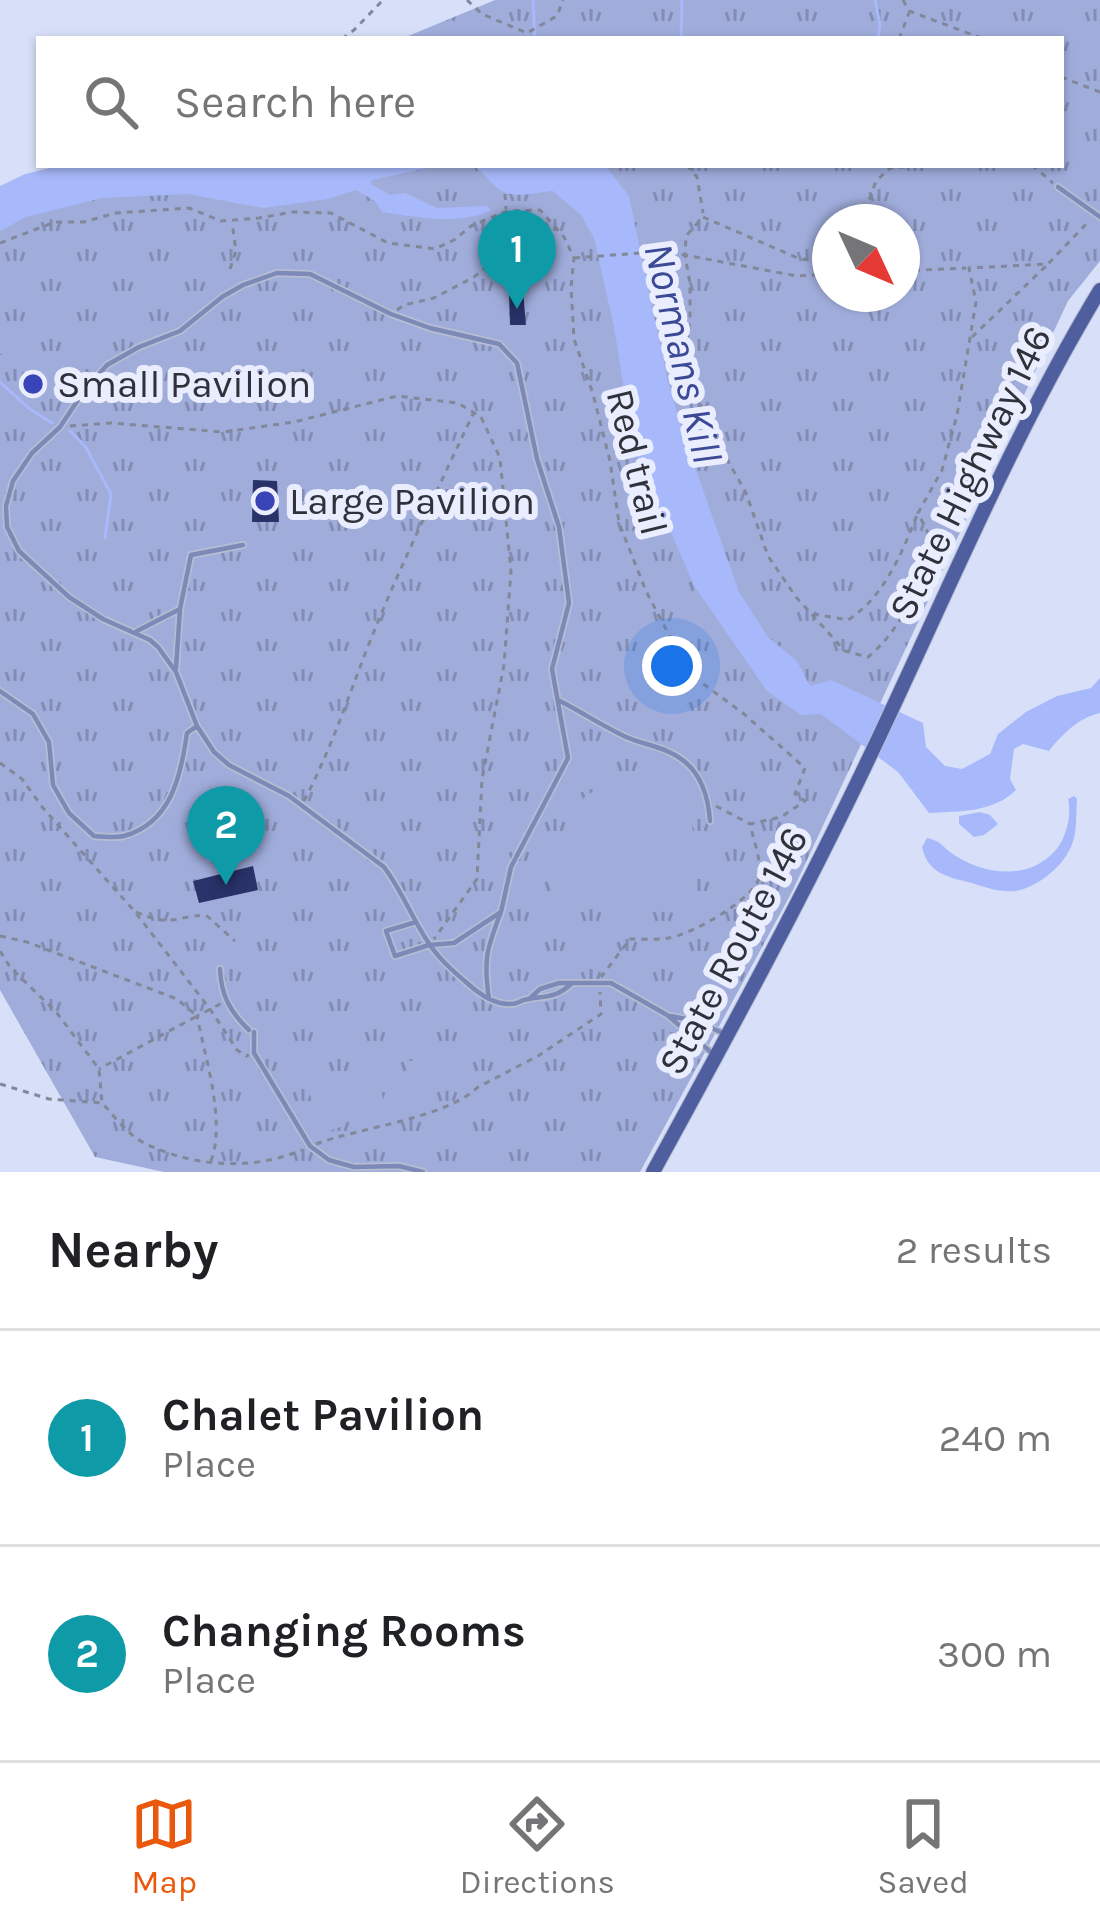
<!DOCTYPE html>
<style>
body{margin:0;font-family:Karla,sans-serif;background:#f2f2f2;color:#202124}
.compass{position:absolute;left:812px;top:204px;width:108px;height:108px;border-radius:50%;background:#fff;box-shadow:0 3px 9px #0004;rotate:134deg}
.you{position:absolute;left:672px;top:666px;width:42px;height:42px;margin:-30px;border:9px solid #fff;border-radius:50%;background:#1a73e8;box-shadow:0 0 0 18px #1a73e833}
.badge{display:grid;place-items:center;width:78px;height:78px;border-radius:50%;background:#ea580c;color:#fff;font-size:39px;font-weight:700}
.pin{position:absolute;translate:-50% -99px;filter:drop-shadow(0 3px 6px #0008)}
.pin::after{content:'';position:absolute;top:63px;width:42px;height:36px;background:inherit;clip-path:polygon(0 0,100% 0,50% 100%)}
.list{margin:0;padding:0;list-style:none}
h2{display:flex;justify-content:space-between;align-items:center;height:156px;margin:0;padding:0 48px;font-size:51px}
h2 small{font-size:39px;font-weight:400;color:#757577}
.list li{display:grid;grid-template-columns:78px 1fr auto;gap:36px;align-items:center;box-sizing:border-box;height:216px;padding:0 48px;border-top:3px solid #e0e0e0}
.list b{display:block;font-size:45px;white-space:nowrap}
.list p{margin:0;font-size:39px;white-space:nowrap;color:#757577}
.list em{font-size:39px;font-style:normal;color:#757577}
.icon{flex:none;width:66px;height:66px;fill:none;stroke:currentColor;stroke-width:2;stroke-linecap:round;stroke-linejoin:round}
.map{position:relative;flex:none;width:1100px;height:1172px;overflow:hidden}
.search{position:absolute;background:#fff;box-shadow:0 3px 9px #0004;left:36px;right:36px;top:36px;height:132px;display:flex;align-items:center;gap:30px;box-sizing:border-box;padding:0 42px;border-radius:0px;color:#757577;font-size:45px}
.sheet{height:588px;background:#fff}
nav{display:flex;justify-content:space-around;align-items:center;box-sizing:border-box;height:168px;border-top:3px solid #e0e0e0;background:#fff;font-size:33px;color:#757577}
nav a{display:grid;justify-items:center;gap:6px}
nav .on{color:#ea580c}
.map>svg:first-child{display:block}
.park{fill:url(#park-tufts);fill-rule:evenodd}
.pitch{fill:#a0addb}
.water{fill:#a7b9fa}
.lines{fill:none;stroke-linecap:round;stroke-linejoin:round}
.stream{stroke:#a7b9fa;stroke-width:3}
.building{fill:#29336a}
.lane-casing{stroke:#b6bdd3;stroke-width:8}
.secondary-casing{stroke:#b6bdd3;stroke-width:16}
.path{stroke:#828799;stroke-width:3;stroke-dasharray:6 6;stroke-linecap:butt}
.lane{stroke:#7d89b7;stroke-width:4.5}
.secondary{stroke:#4f5e9f;stroke-width:14}
.poi-dot{fill:#3944b7;stroke:#e9edfd;stroke-width:4.5}
.labels{text-anchor:middle;dominant-baseline:central;stroke-width:12;stroke-linejoin:round;paint-order:stroke}
.poi-label{font-size:39px;fill:#2f313b;stroke:#e9edfd;text-anchor:start}
.street-label{font-size:39px;fill:#2f313b;stroke:#e9edfd}
.water-label{font-size:42px;font-style:italic;fill:#3c4a96;stroke:#e9edfd}
</style>
<div class="map">
<svg width="1100" height="1172" viewBox="0 0 1100 1172">
<defs>
<pattern id="park-tufts" width="24" height="20" patternUnits="userSpaceOnUse" patternTransform="scale(3)"><rect width="24" height="20" fill="#a0addb"/><path d="M3 7l-1-3M5 7V3M7 7l1-3M15 17l-1-3M17 17v-4M19 17l1-3" fill="none" stroke="#838db3"/></pattern>
</defs>
<rect width="100%" height="100%" fill="#d8e0f9"/>
<path class="park" d="M495 0H1100V261L1068 301 793 890 640 1172H164L95 1157 0 990V225L127 165H1061V39H401ZM830 222H902V294H830Z"/>
<path class="pitch" d="M673 767 690 770 696 906 686 914 550 901C565 799 570 788 673 767Z
M450 1050 460 1087 443 1092 432 1055Z
M425 1057 436 1095 418 1100 407 1062Z
M400 1064 410 1102 393 1107 382 1069Z
M375 1071 386 1109 369 1114 358 1076Z
M331 1080 345 1125 321 1134 308 1087Z"/>
<path class="water" d="M63 165H442L372 180 371 184 390 195 405 193 437 208 487 206 491 210C458 226 416 217 382 212L375 201 356 190 328 199 263 208 188 194 102 198 26 217 0 231V186L25 174Z
M472 165H605L629 196 667 378 684 436 739 592 768 637 797 661 810 686 831 680 923 723 926 747 945 766 962 769 990 754 998 734 1026 712 1057 696 1091 688 1100 678V713C1080 717 1061 735 1049 751L1023 744 1014 749 1010 779 1016 790C993 813 959 811 929 813L898 772 821 714 801 715 767 691 695 587 633 447 614 327 594 238 581 215 553 191C539 192 516 199 502 191 492 186 484 172 472 165Z
M1074 796 1077 799C1076 812 1077 826 1074 838 1068 862 1043 884 1020 890 1004 894 987 888 972 883 948 877 928 874 922 847L927 838C940 841 940 844 950 852 980 874 1026 882 1054 852 1066 840 1072 815 1068 799Z
M980 812 990 815 998 824 984 835 974 837 959 824V816Z
M234 816 239 834 254 830 259 850 207 862 202 842 219 837 215 821Z"/>
<g class="lines">
<path class="stream" d="M533 0 535 39
M875 0 880 25 878 39
M681 39 682 0
M0 382 31 410 52 423
M70 431 85 446 111 494 105 538"/>
</g>
<path class="building" d="M523 291 526 325H510L509 293Z
M253 480 277 481 279 522H252Z
M253 866 258 890 199 903 193 881Z"/>
<g class="lines">
<defs>
<path id="lane" d="M1058 187 1100 217
M137 631 180 609
M176 668 180 609 191 555 243 545
M0 691 33 714 49 742 53 785 69 813 94 836C103 837 115 838 124 836 171 823 181 776 187 733L197 726
M558 700C580 711 601 725 624 736 638 743 655 745 669 752 697 764 708 791 710 821
M416 922 386 931 395 956 429 945 454 943 501 912 511 867 568 758 552 669 569 603 559 527 537 459 517 363 499 344 430 328 391 314 310 274 277 273 243 285 222 297 180 331 139 347 107 365 84 391 60 427 32 453 13 481 6 506 7 527 19 551 69 597 103 619 150 640 158 647 176 672 197 726 214 752 229 765 289 796 384 867C402 891 412 918 428 942 438 958 453 971 467 983 478 993 494 1004 509 1004 520 1004 517 1001 528 999 546 996 556 998 571 984
M220 969C221 995 230 1012 249 1030
M489 999C483 959 487 948 501 912
M529 999 540 989 559 983H611L667 1015 712 1053
M671 1016 695 1021 723 1033
M254 1032V1053L310 1146 329 1160 354 1167 399 1166 423 1172"/>
<path id="secondary" d="M653 1172C728 1035 802 899 869 758 944 601 1010 439 1100 290"/>
</defs>
<use href="#lane" class="lane-casing"/>
<use href="#secondary" class="secondary-casing"/>
<path class="path" d="M467 0 482 14 527 33 557 16 563 0
M903 0 909 11 984 39
M342 39 354 30 383 0
M899 39 909 13
M1061 77 1100 92
M687 165 697 177 703 213
M1032 165 1053 183
M505 194 506 209
M861 222 876 181 890 168 930 165
M0 243 55 222H84L116 213 189 208 221 221 259 218 293 212 331 213 388 243 435 249 454 240 471 226 507 211 540 210 564 237 574 258 571 287 574 339 593 394 610 461 619 523 646 591 669 635 698 680 744 714 805 768 795 794 805 801 781 817 750 824C753 839 764 867 758 881 747 903 692 934 669 938 657 940 642 939 630 939L601 977
M574 258 654 252 685 255 686 236 703 217 800 259 830 262
M230 269 236 251 232 222
M902 271 966 268
M830 274 797 276 685 255 690 284V321L684 358 695 393 719 445 746 493 768 556 796 597 845 651 868 657C901 630 921 584 934 545L918 513 942 470 957 415 976 302 969 268 1048 264 1089 221
M397 310 404 305 434 298 474 277 525 235 548 222
M972 337 1047 265
M0 354V355
M70 426 111 423 224 432 294 422 397 396 458 403 481 417 500 458 511 571 504 665 482 779 477 879 434 939
M813 614 848 620C884 597 902 553 917 515
M0 763 22 779 43 808 135 912 210 1009 237 1050 246 1056 249 1055
M304 801C329 753 346 704 365 654 397 572 436 493 473 414
M716 806 750 824
M136 912C170 927 173 917 206 915L235 941
M0 936 27 942 177 999 197 1016 99 1069
M0 951 10 967 57 1013 99 1069 102 1103
M0 1084 49 1099 102 1103C115 1117 127 1134 144 1143 193 1167 252 1171 302 1150
M316 1144C361 1127 444 1119 478 1087L538 1056 601 1014 600 992
M211 1161C226 1121 205 1057 197 1016L222 1003"/>
<use href="#lane" class="lane"/>
<use href="#secondary" class="secondary"/>
</g>
<g class="poi-dot">
<circle cx="33" cy="384" r="12"/>
<circle cx="265" cy="501" r="12"/>
</g>
<g class="labels">
<g class="poi-label">
<text x="57" y="384">Small Pavilion</text>
<text x="289" y="501">Large Pavilion</text>
</g>
<g class="street-label">
<text transform="translate(637 462) rotate(76)">Red trail</text>
<text transform="translate(970 473) rotate(-64)">State Highway 146</text>
<text transform="translate(733 951) rotate(-62)">State Route 146</text>
</g>
<g class="water-label">
<text transform="translate(683 353) rotate(77)">Normans Kill</text>
</g>
</g>
</svg>
<svg class="compass" viewBox="-18 -18 36 36"><path d="M0-13l5 13h-10z" fill="#e53935"/><path d="M0 13l5-13h-10z" fill="#757577"/></svg>
<div class="you"></div>
<div class="pin badge" style="left:517px;top:309px;background:#0f9aa8">1</div>
<div class="pin badge" style="left:226px;top:885px;background:#0f9aa8">2</div>
<div class="search"><svg class="icon" aria-label="search" viewBox="0 0 24 24"><circle cx="10" cy="10" r="6"/><path d="M15 15l6 6"/></svg>Search here</div>
</div>
<section class="sheet">
<h2>Nearby<small>2 results</small></h2>
<ul class="list">
<li><span class="badge" style="background:#0f9aa8">1</span><div><b>Chalet Pavilion</b><p>Place</p></div><em>240 m</em></li>
<li><span class="badge" style="background:#0f9aa8">2</span><div><b>Changing Rooms</b><p>Place</p></div><em>300 m</em></li>
</ul>
</section>
<nav>
<a class="on"><svg class="icon" aria-label="map" viewBox="0 0 24 24"><path d="M3 6l6-2 6 2 6-2v14l-6 2-6-2-6 2zM9 4v14M15 6v14"/></svg>Map</a>
<a><svg class="icon" aria-label="directions" viewBox="0 0 24 24"><path d="M12 3l9 9-9 9-9-9zM9 14v-3h6M13 9l2 2-2 2"/></svg>Directions</a>
<a><svg class="icon" aria-label="saved" viewBox="0 0 24 24"><path d="M7 4h10v16l-5-4-5 4z"/></svg>Saved</a>
</nav>
